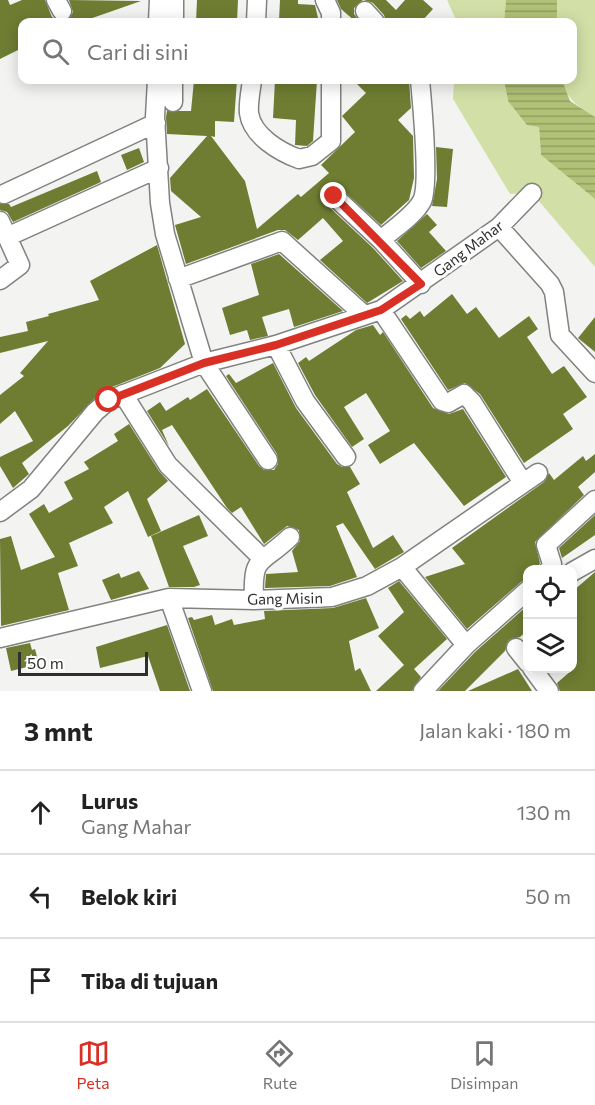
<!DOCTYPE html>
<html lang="id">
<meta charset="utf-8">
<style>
body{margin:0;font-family:Commissioner,sans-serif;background:#f6f6f6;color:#222}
.controls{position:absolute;right:18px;bottom:18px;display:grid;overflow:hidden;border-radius:12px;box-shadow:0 3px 15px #0003}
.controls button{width:54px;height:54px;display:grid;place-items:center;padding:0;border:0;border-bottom:2px solid #e0e0e0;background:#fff;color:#222;font:30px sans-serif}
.scale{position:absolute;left:18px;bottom:15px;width:130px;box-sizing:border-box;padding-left:6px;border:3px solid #2f302e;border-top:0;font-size:16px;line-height:21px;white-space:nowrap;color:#2f302e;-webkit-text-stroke:4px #fff;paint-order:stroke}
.stop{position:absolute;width:18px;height:18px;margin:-14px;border:4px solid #d93025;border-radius:50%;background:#fff}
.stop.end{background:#d93025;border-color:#fff;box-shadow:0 2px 6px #0008}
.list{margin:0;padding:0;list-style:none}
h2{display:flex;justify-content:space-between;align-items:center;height:78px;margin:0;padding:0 24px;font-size:26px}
h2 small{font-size:20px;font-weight:400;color:#767676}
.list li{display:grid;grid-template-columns:39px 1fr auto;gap:18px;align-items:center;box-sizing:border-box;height:84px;padding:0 24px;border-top:2px solid #e0e0e0}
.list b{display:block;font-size:22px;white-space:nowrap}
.list p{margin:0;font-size:20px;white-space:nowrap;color:#767676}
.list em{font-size:20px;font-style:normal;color:#767676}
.icon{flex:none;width:33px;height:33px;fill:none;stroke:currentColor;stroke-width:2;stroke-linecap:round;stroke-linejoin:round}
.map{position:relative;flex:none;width:595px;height:691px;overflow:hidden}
.search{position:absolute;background:#fff;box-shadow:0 3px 15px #0003;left:18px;right:18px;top:18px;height:66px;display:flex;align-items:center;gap:15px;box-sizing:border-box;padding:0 21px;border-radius:12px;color:#767676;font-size:22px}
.sheet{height:330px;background:#fff}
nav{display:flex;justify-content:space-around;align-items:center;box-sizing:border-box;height:84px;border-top:2px solid #e0e0e0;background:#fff;font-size:16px;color:#767676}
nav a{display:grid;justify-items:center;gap:3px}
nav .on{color:#d93025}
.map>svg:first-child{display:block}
.grass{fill:#d2e0a7}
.water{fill:url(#water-rules)}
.building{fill:#6e7d32}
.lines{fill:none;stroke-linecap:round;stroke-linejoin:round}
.minor-casing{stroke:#81827f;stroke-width:21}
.minor{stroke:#fff;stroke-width:18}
.route{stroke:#d93025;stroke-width:8}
.labels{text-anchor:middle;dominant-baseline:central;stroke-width:6;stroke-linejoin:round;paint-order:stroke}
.street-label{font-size:15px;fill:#2f302e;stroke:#fff}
</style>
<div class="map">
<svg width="595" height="691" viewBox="0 0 595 691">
<defs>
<pattern id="water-rules" width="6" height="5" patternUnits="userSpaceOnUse" patternTransform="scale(1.5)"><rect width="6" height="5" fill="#b1c276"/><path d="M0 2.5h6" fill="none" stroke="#909e61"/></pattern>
</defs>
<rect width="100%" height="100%" fill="#f3f4f1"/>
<path class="grass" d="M447 0H506L504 22H457Z
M557 0H595V117C578 106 567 100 562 80H572V22H557Z
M454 80H504L508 101 539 127 541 155 595 199V267L532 193 510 194 453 99Z"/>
<path class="water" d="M506 0H557V22H504Z
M504 80H562L570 101 595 117V199L541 155 539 127 527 125 508 101Z"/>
<path class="building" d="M0 0H8L10 5 22 0H45L52 17 62 22 68 21 73 12 69 0 141 1 81 22H22V48L0 59Z
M197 0H238L237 22H196Z
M280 0H298V4L315 5 319 22 279 20Z
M337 0H363L354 8V14L360 22H356L341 9Z
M364 0H386L396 10 405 0H423L433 9 421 22H386L384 15 373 3Z
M194 80H237L234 122 215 121V137L211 136 245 181 257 229 298 194 301 197 329 173 321 165 355 132 342 116 366 93 353 80H409L411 108 398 120 413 136 414 178 409 200 381 225 337 185 326 188 323 194 326 204 373 248 403 281 367 303 320 260 343 241 323 218 298 240 285 230H278L186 264 175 225 201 217 171 191 170 178 207 136 167 134 166 117 167 111H191Z
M275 80H317L313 141 307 146 295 145 296 120 273 118Z
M436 147 453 149 447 207 432 206 437 179Z
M139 148 144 162 127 170 121 155Z
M97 171 101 182 13 222 7 212 0 210V204H9L11 207Z
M427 214 437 225 429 232 446 251 421 268 397 241Z
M157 245 185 344 160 368 102 391 68 426 22 463 29 474 13 488 0 466V457L33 441 15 411 0 424V395L24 376 20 373 48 341 0 353V337L28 331 26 322 49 316 48 314 99 300 90 281Z
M279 254 343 311 294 327 289 309 262 317 268 336 250 340 247 330 230 335 222 308 259 295 251 264Z
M452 294 467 314 476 307 499 338 529 316 538 329 527 337 552 374 564 366 587 397 563 414 573 429 524 463 480 394 465 383 448 390 401 319 406 315 410 319 420 311 424 317Z
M595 317V352L578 338Z
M373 325 380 335 383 332 433 408 449 414 463 409 506 477 464 506 414 443 380 464 368 445 390 431 366 393 344 407 364 439 352 447 315 395 298 363 306 357 309 361 356 330Z
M273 363 296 408 337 464 342 467H350L360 484 347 492 373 548 393 535 404 552 375 569 343 523 336 526 357 577 330 586 265 588 266 574 298 572 292 551 300 541 299 530 287 526 264 544 241 507 232 513 227 508 172 425 162 430 169 446 147 411 160 402 166 411 188 397 190 400 207 389 259 466 264 470H274L278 464 277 454 226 376 229 374 236 383Z
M129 424 159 471 168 481 147 499 161 531 148 537 128 491 104 507 113 523 69 543 78 566 58 573 69 610 1 626 0 539 11 536 21 570 55 557 29 514 44 504 49 513 73 499 64 482 89 469 84 462 118 441 114 434Z
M595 454V472L578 487 584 495 535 542 540 563 538 568 528 570V579L521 582 467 629 425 577 465 564 452 548 544 482 549 473 554 480 583 456 586 461Z
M199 515 208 536 183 546 200 585 194 587H169L151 536Z
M595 515V535L562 558 559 548Z
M139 571 149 589 111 600 102 580 119 573 121 578Z
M595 572V691H560L557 683 573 669V591Z
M399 581 447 639 414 669 421 677 412 691H376L404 665 378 636 404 612 388 588Z
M366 598 379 628 349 641 355 671 360 668 371 691H213L188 618 192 617 194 620 212 615 215 625 232 619 234 625 265 619 264 611 333 608Z
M528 605V630L520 637 509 640 505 651 465 691H438L475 652Z
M167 625 190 691H160L148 656 100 668 96 647Z
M30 643 32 650 35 649 39 664 11 671 6 648Z
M518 669 532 691H468Z"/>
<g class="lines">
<defs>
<path id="minor" d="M56 0 62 11
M325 0 331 13V22
M365 11 375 22
M158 22 159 0
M174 22V0
M256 22 257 0
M157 80 155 117 160 203 165 234 204 363 268 460
M252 80C251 90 248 102 249 113 252 136 280 152 299 159L312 156 331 141V80
M420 80C422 102 430 185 422 201 414 216 393 229 381 240L421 284
M173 102V80
M4 194 156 123
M334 196 381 240
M0 221 20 265 0 280
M499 227 550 284 554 292 560 335 595 373
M9 236 159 168
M178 279 282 241 363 314
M381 310 442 401 448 403 464 394 472 402 523 483
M276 345 305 401 346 457
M123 394 168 465 263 559
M0 512 31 489 95 412 109 400 204 363 276 345 381 310 499 227 532 193
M402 567 466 645
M549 570 552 564 546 545 595 500
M572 572 595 559
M169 598 202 691
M254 600C252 554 260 566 290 537
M0 638 169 598 254 600 332 597 367 586 402 567 538 473
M516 648 528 663
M532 668 549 691
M423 691 466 645 528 590"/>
</defs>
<use href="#minor" class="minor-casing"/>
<use href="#minor" class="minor"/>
</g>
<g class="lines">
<path class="route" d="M109 400 204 363 276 345 381 310 421 284 334 196"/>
</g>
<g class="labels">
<g class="street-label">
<text transform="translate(468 248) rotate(-37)">Gang Mahar</text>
<text transform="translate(285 598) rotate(-1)">Gang Misin</text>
</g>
</g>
</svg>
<div class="controls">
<button><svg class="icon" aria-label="locate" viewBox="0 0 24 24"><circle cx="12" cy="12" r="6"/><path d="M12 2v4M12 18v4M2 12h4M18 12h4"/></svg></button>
<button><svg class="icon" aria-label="layers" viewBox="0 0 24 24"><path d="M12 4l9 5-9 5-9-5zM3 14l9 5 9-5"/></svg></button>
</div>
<div class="scale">50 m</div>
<div class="stop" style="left:109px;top:400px"></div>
<div class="stop end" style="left:334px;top:196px"></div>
<div class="search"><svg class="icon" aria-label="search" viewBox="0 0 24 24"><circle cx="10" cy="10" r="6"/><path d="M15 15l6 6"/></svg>Cari di sini</div>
</div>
<section class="sheet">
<h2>3 mnt<small>Jalan kaki · 180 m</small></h2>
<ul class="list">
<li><svg class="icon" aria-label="ahead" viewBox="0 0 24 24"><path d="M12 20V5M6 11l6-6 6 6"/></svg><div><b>Lurus</b><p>Gang Mahar</p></div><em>130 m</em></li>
<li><svg class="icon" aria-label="left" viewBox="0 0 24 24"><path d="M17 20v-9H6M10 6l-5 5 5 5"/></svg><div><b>Belok kiri</b></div><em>50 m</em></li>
<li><svg class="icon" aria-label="arrive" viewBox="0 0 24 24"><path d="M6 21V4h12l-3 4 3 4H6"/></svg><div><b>Tiba di tujuan</b></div></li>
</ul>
</section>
<nav>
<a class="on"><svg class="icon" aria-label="map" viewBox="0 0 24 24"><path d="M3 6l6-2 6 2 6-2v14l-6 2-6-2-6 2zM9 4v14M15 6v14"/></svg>Peta</a>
<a><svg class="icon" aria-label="directions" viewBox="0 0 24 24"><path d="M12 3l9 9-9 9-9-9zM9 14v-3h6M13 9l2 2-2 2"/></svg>Rute</a>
<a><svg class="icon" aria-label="saved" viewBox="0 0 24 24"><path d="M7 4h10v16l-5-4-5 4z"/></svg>Disimpan</a>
</nav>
